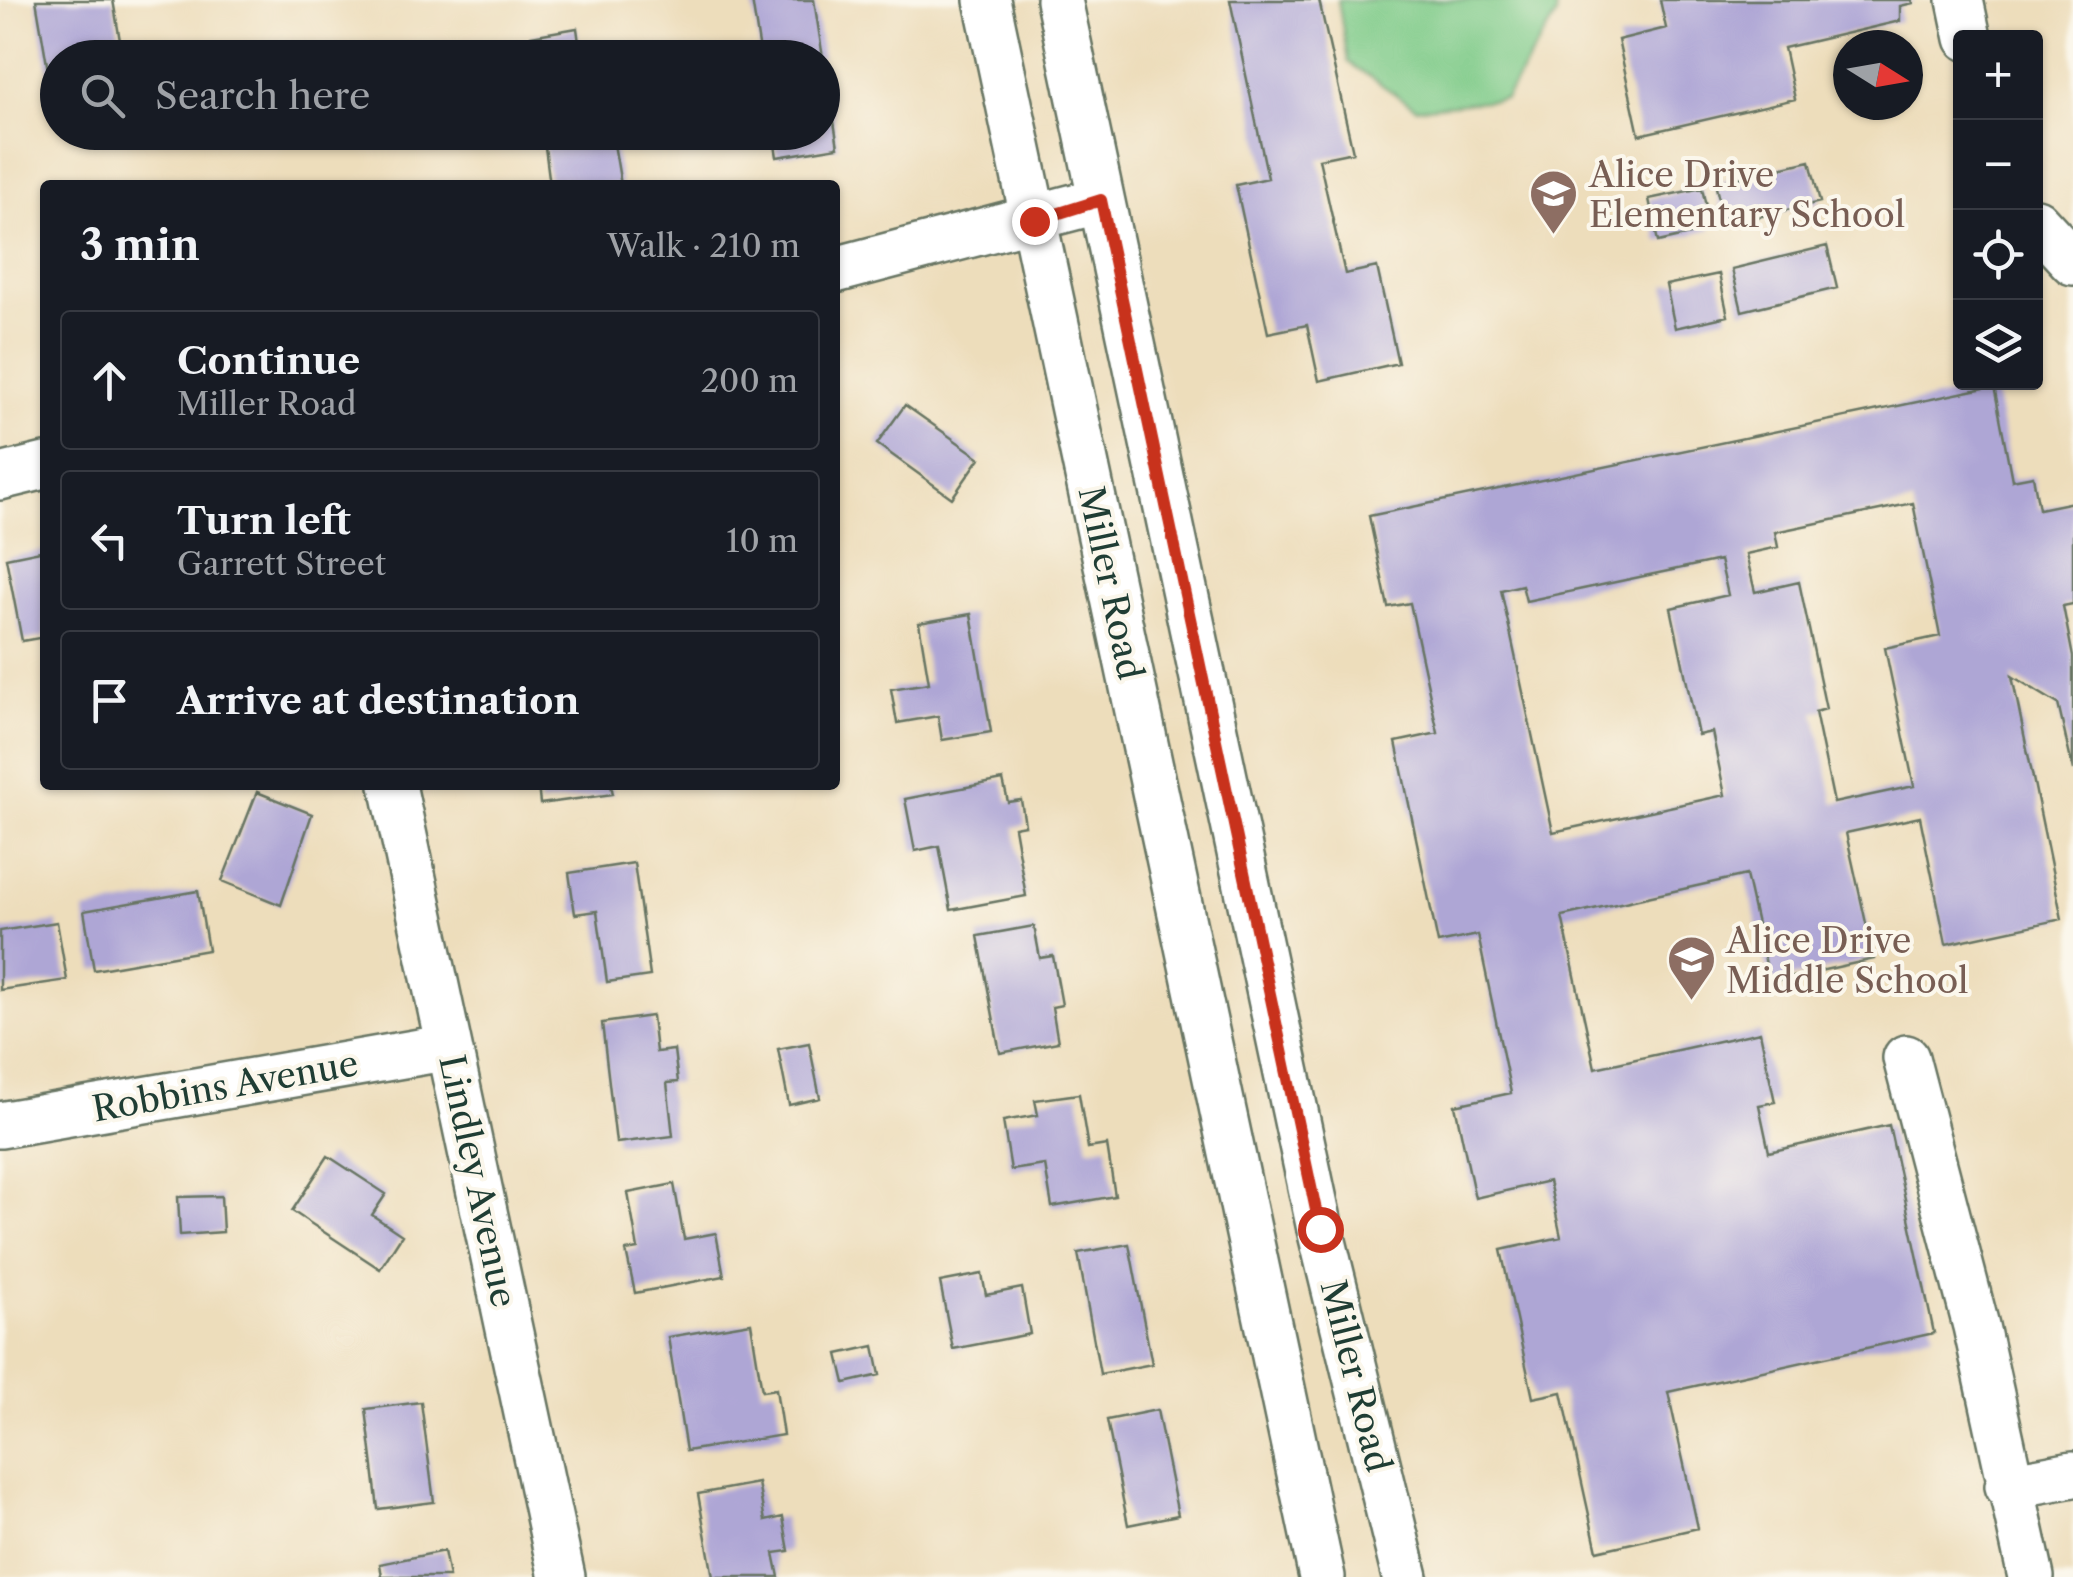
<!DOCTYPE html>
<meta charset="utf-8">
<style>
body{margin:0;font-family:"Libre Caslon Text",serif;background:#20242c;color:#f1f3f6}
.controls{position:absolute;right:30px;top:30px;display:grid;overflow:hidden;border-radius:10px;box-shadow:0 2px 8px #0004}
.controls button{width:90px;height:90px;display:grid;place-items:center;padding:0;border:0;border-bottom:2px solid #363941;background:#171b24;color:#f1f3f6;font:50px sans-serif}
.compass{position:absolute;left:1833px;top:30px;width:90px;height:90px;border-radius:50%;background:#171b24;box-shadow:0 2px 8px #0004;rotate:101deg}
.stop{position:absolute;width:30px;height:30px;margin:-22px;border:8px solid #c8321e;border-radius:50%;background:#fff}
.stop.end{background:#c8321e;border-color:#fff;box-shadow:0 2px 10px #0008}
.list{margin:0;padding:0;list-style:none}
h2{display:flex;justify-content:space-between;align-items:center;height:130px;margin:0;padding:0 40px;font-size:42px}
h2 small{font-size:32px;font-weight:400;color:#9ea1a6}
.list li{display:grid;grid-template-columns:65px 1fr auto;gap:30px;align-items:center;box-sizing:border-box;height:140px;margin:0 20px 20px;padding:0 20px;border:2px solid #363941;border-radius:10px}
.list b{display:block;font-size:38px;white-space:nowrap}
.list p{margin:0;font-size:32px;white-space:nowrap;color:#9ea1a6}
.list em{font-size:32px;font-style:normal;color:#9ea1a6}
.icon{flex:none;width:55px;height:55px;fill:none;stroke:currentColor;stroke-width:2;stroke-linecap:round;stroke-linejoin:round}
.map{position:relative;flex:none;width:2073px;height:1577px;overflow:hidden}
.search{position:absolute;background:#171b24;box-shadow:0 2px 8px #0004;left:40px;top:40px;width:800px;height:110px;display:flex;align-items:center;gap:25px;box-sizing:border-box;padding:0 35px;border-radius:55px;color:#9ea1a6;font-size:38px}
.panel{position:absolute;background:#171b24;box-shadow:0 2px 8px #0004;left:40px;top:180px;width:800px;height:610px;border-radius:10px}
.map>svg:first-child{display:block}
.green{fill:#7fcb89;stroke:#4f845e;stroke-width:2.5}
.building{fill:#aea6d5;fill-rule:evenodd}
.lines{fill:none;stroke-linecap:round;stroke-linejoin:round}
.minor-casing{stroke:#677563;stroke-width:50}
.minor{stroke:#fff;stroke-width:45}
.route{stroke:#c8321e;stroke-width:12}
.labels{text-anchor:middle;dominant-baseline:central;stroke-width:8;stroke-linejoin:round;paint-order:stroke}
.education-label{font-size:35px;fill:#785e54;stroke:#fbf7ec;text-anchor:start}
.street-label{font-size:35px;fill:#1f3d34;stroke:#fbf7ec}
</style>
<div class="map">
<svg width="2073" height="1577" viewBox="0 0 2073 1577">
<rect width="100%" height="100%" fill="#fbf7ec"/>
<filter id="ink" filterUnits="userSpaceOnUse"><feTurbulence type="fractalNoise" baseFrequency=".01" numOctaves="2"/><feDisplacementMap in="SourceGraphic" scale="20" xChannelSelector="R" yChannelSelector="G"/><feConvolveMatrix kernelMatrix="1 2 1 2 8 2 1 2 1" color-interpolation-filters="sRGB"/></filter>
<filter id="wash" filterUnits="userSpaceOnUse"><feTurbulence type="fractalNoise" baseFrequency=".0048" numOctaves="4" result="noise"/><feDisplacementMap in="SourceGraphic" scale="40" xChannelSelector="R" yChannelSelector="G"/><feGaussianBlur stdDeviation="2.25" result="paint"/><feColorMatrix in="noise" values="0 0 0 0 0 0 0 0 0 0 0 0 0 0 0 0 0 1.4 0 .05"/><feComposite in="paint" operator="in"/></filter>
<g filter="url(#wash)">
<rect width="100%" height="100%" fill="#edddbb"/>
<path class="green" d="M1338 0H1557L1556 15 1505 99 1416 108 1348 62Z"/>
<g id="blocks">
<path class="building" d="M36 0H113L123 58H58V87L51 88Z
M752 0H814L823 58H761Z
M1230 0H1319L1353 152 1319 159 1345 274 1377 267 1398 363 1319 381 1307 325 1268 333 1236 185 1268 178Z
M1660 0H1912L1913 3 1900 6V21L1784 48 1795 99 1639 135 1618 40 1666 28Z
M577 28 581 58H533L531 36Z
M825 64 838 147 777 157 773 132H822Z
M543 132H612L621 185H550Z
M1810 161 1820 202 1725 225 1715 183Z
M1702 188 1711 230 1658 242 1649 199Z
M1827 246 1837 288 1742 311 1732 269Z
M1719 274 1728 316 1675 328 1666 285Z
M1994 386 2012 480 2033 476 2039 509 2073 502V604L2063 606 2073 657V770L2058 704 2012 676 2062 919 1946 944 1920 817 1846 833 1874 959 1770 982 1746 875 1562 916 1595 1068 1760 1032 1775 1102 1759 1105 1769 1152 1889 1125 1934 1333 1668 1392 1698 1528 1597 1551 1562 1392 1533 1398 1501 1250 1561 1237 1549 1181 1475 1198 1455 1105 1511 1093 1478 935 1438 943 1396 742 1438 733 1410 603 1388 607 1369 516ZM1913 503 1940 636 1885 648 1914 786 1834 803 1815 712 1826 709 1799 582 1755 592 1746 554 1778 547 1775 532ZM1720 560 1728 595 1671 608 1698 735 1712 732 1725 795 1553 832 1501 590 1522 585 1526 601Z
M905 405 980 458 952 498 877 444Z
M45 550V637L22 641 6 558Z
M971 614 991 732 942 740 938 716 897 723 891 689 929 683 919 623Z
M1003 780 1008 802 1021 800 1025 825 1014 827 1026 896 951 910 939 846 915 851 905 799Z
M538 785H611L613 794 540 804Z
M257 792 312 814 281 905 222 881Z
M634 863 650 976 607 982 597 911 575 914 569 873Z
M198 891 208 950 94 970 84 911Z
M57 922 67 980 0 990V931Z
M1034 926 1040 958 1053 956 1062 1005 1052 1007 1058 1042 1000 1053 978 936Z
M652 1016 656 1052 674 1050 678 1082 667 1083 673 1136 616 1143 602 1023Z
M809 1043 820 1098 789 1105 778 1049Z
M1079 1094 1088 1148 1107 1145 1115 1196 1052 1207 1045 1165 1011 1170 1003 1121 1038 1115 1035 1100Z
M328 1156 386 1194 372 1215 402 1235 380 1269 292 1211Z
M674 1184 684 1239 716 1233 724 1276 635 1293 626 1251 638 1249 628 1193Z
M221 1196 223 1232 180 1235 178 1197Z
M1129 1244 1152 1364 1100 1374 1078 1253Z
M982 1274 986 1295 1022 1288 1030 1334 953 1349 940 1282Z
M751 1323 762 1391 776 1389 783 1435 686 1451 668 1337Z
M874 1346 880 1375 845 1383 838 1354Z
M421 1402 434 1502 378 1509 366 1409Z
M1157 1410 1178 1515 1128 1525 1107 1420Z
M758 1483 765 1521 783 1517 789 1551 774 1553 779 1577H713L698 1494Z
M444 1551 449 1577H382L380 1564Z"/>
</g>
</g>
<g filter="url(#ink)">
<use href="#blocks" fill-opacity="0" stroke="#677563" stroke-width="2.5"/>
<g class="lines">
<defs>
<path id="minor" d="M987 0 1322 1577
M1059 0 1320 1229 1405 1577
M1960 0 1968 38
M2036 222 2073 262
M835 270 1101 200
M0 477 45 466
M393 785 562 1577
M1906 1058 1976 1326 2031 1577
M0 1125 449 1047
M2008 1486 2073 1474"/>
</defs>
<use href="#minor" class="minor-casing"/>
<use href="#minor" class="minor"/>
</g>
</g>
<g class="lines" filter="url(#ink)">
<path class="route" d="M1034 221 1101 200 1320 1229"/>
</g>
<defs>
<symbol id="school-pin" viewBox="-11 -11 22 30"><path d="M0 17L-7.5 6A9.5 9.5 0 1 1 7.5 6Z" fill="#8d6e63" stroke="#fbf7ec"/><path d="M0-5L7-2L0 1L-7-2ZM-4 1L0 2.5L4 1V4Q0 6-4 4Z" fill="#fff"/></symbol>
</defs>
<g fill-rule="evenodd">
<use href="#school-pin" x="1526" y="166" width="55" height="75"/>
<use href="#school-pin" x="1664" y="932" width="55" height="75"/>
</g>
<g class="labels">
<g class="education-label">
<text x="1589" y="174">Alice Drive<tspan x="1589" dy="40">Elementary School</tspan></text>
<text x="1726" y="940">Alice Drive<tspan x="1726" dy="40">Middle School</tspan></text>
</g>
<g class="street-label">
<text transform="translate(1111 583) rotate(78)">Miller Road</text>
<text transform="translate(225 1086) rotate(-10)">Robbins Avenue</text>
<text transform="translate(478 1181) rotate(78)">Lindley Avenue</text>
<text transform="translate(1356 1376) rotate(76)">Miller Road</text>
</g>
</g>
</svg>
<div class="controls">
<button>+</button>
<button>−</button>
<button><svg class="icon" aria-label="locate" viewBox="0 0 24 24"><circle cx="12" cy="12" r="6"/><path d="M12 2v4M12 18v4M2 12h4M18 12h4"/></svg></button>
<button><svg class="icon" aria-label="layers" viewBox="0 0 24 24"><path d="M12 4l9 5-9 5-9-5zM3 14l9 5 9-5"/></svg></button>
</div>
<svg class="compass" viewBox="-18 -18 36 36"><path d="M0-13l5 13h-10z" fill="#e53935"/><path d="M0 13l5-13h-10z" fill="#9ea1a6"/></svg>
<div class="stop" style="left:1320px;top:1229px"></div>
<div class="stop end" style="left:1034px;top:221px"></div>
<div class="search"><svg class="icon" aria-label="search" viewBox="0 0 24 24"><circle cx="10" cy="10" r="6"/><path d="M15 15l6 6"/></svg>Search here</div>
<section class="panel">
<h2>3 min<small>Walk · 210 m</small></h2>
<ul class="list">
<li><svg class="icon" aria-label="ahead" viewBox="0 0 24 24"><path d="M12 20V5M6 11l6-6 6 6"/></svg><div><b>Continue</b><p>Miller Road</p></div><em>200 m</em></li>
<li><svg class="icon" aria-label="left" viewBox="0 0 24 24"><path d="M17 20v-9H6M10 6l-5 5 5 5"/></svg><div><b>Turn left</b><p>Garrett Street</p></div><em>10 m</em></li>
<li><svg class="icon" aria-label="arrive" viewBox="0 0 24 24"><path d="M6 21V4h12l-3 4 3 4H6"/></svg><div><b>Arrive at destination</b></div></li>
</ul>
</section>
</div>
